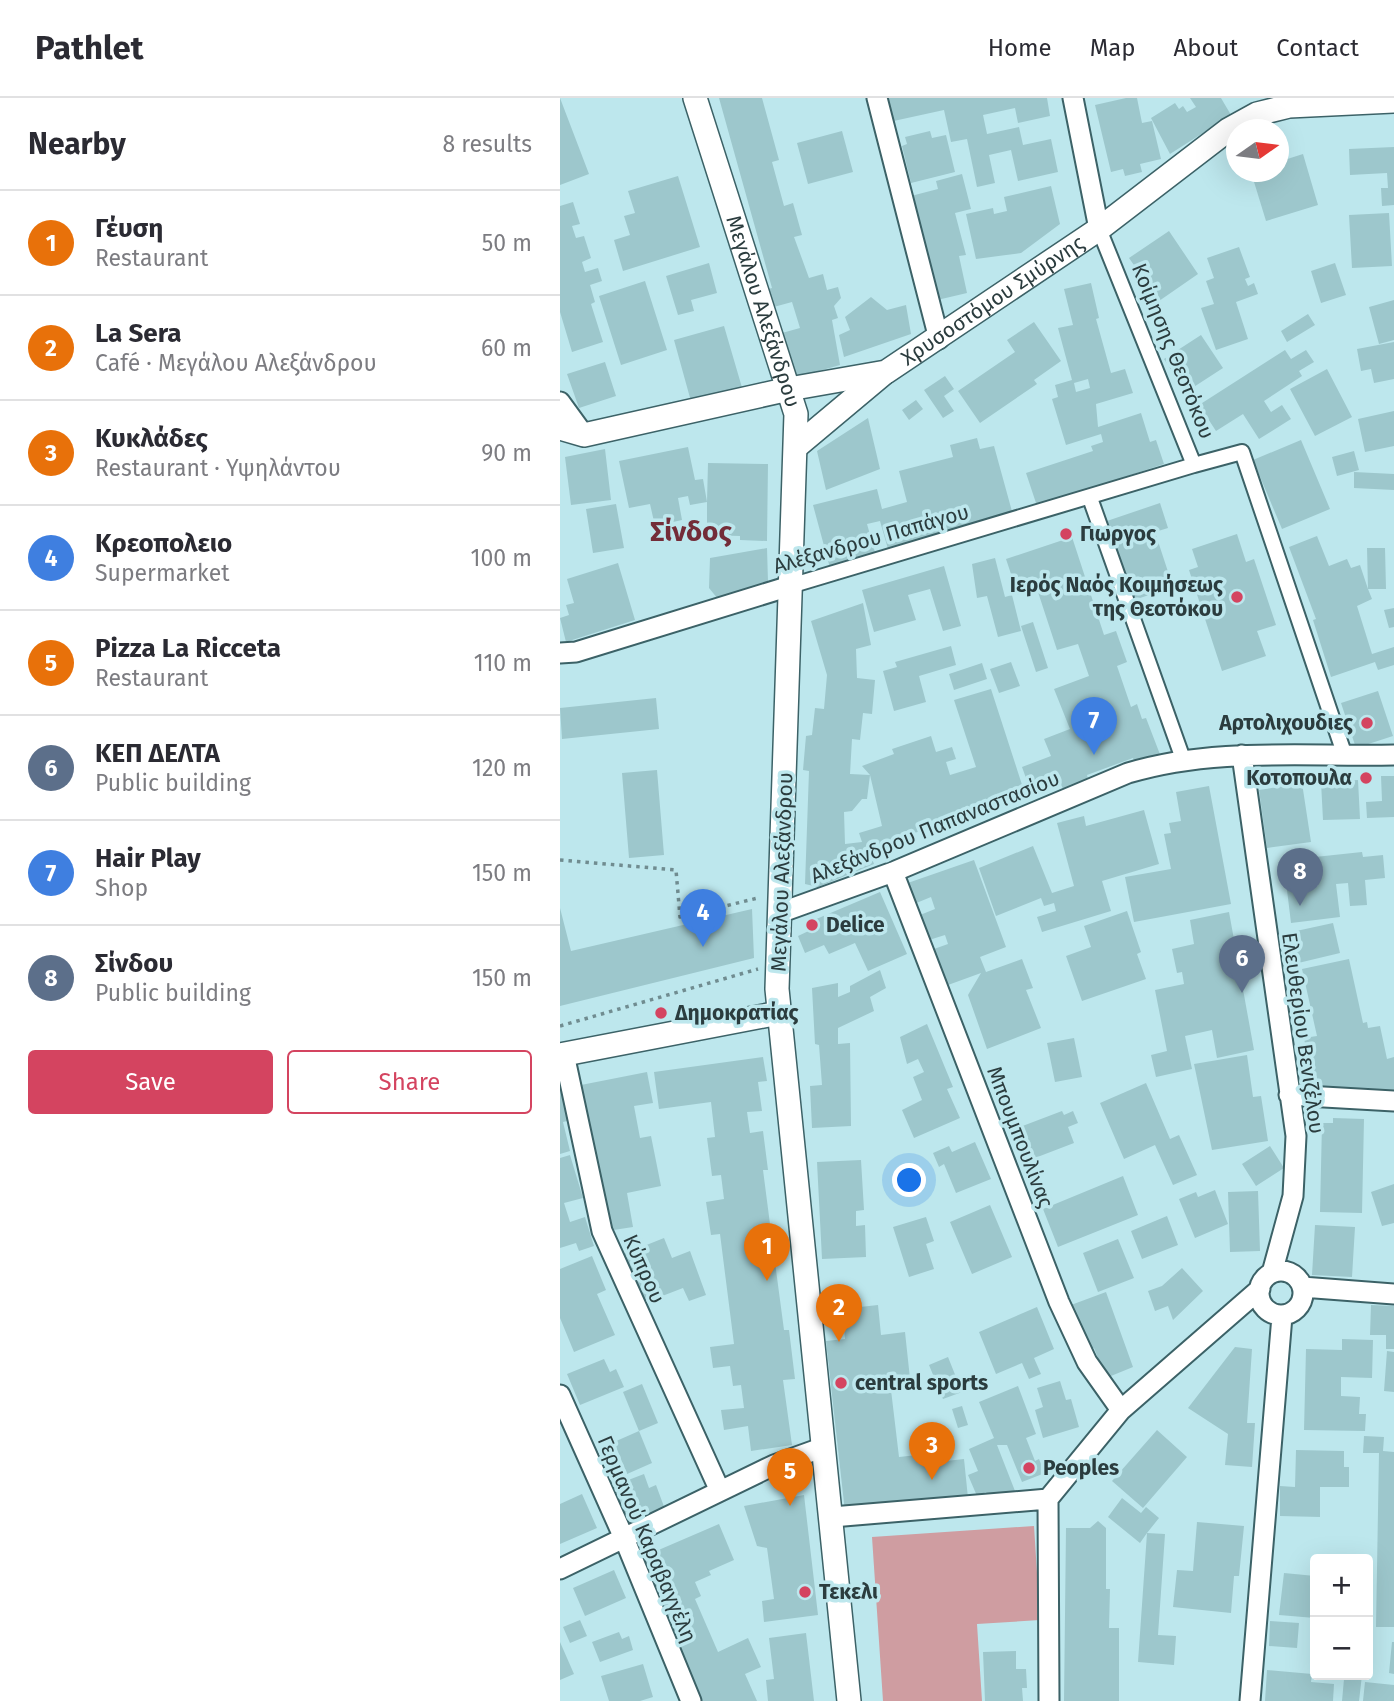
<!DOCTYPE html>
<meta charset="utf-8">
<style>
body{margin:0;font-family:"Fira Sans",sans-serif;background:#f7f7f7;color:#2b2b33}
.controls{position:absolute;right:21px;bottom:21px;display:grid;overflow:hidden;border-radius:7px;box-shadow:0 7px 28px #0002}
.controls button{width:63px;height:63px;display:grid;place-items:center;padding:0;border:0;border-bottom:2px solid #e1e1e2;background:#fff;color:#2b2b33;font:35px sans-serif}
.compass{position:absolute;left:666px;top:21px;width:63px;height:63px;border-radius:50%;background:#fff;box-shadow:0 7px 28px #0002;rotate:76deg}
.you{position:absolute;left:350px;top:1083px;width:24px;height:24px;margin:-18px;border:5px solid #fff;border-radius:50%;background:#1a73e8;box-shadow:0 0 0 10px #1a73e833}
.badge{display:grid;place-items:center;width:46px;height:46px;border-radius:50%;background:#d44460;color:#fff;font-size:23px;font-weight:700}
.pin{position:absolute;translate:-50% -58px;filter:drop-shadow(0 2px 4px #0008)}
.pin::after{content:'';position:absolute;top:37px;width:24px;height:21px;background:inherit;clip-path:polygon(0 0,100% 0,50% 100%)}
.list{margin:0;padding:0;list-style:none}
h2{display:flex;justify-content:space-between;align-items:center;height:91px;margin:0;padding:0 28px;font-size:30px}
h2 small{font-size:23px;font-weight:400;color:#7c7c81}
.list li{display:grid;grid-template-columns:46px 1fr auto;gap:21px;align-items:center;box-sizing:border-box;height:105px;padding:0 28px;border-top:2px solid #e1e1e2}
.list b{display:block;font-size:26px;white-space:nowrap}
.list p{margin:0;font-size:23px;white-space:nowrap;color:#7c7c81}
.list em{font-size:23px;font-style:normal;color:#7c7c81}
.actions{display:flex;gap:14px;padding:21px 28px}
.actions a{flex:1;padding:16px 0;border:2px solid #d44460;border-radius:7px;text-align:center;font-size:24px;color:#d44460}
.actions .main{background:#d44460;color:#fff}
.map{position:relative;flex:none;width:834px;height:1603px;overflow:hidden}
header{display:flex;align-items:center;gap:42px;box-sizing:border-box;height:98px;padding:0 35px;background:#fff;border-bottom:2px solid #e1e1e2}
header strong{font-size:33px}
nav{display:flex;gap:38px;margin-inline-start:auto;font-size:24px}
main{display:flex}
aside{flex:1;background:#fff}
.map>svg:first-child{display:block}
.green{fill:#cf9da1}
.building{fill:#9dc7cc;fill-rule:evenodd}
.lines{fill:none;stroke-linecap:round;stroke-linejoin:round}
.pedestrian-casing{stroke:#3c6267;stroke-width:18}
.minor-casing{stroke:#3c6267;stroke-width:23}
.tertiary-casing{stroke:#3c6267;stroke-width:26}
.path{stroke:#708c90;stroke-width:3.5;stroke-dasharray:3.5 5;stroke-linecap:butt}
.pedestrian{stroke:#fff;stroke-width:14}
.minor{stroke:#fff;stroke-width:19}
.tertiary{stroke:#fff;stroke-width:23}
.poi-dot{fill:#d44460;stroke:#bde7ed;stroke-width:2.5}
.labels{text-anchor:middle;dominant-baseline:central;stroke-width:7;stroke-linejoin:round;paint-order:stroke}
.street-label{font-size:21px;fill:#2b3c3e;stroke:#bde7ed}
.poi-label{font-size:21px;font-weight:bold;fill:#2b3c3e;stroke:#bde7ed;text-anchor:start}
.district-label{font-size:28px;font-weight:bold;fill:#732c38;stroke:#bde7ed}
</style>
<header>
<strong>Pathlet</strong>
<nav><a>Home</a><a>Map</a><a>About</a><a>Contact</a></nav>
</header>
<main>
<aside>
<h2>Nearby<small>8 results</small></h2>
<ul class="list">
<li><span class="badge" style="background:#e8710a">1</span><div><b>Γέυση</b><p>Restaurant</p></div><em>50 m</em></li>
<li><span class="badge" style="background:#e8710a">2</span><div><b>La Sera</b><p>Café · Μεγάλου Αλεξάνδρου</p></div><em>60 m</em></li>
<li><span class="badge" style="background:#e8710a">3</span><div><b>Κυκλάδες</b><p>Restaurant · Υψηλάντου</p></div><em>90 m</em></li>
<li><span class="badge" style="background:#3f7fe0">4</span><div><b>Κρεοπολειο</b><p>Supermarket</p></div><em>100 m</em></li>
<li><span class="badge" style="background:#e8710a">5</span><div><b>Pizza La Ricceta</b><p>Restaurant</p></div><em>110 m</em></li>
<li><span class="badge" style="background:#5c6f8a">6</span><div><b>ΚΕΠ ΔΕΛΤΑ</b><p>Public building</p></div><em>120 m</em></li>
<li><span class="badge" style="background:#3f7fe0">7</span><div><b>Hair Play</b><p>Shop</p></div><em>150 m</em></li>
<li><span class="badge" style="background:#5c6f8a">8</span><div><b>Σίνδου</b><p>Public building</p></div><em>150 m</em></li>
</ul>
<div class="actions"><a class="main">Save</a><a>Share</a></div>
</aside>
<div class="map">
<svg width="834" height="1603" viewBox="0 0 834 1603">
<rect width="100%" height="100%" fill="#bde7ed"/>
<path class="green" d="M474 1428 480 1522 417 1526 422 1603H323L312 1439Z"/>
<path class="building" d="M0 0 29 76 0 87Z
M159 0H202L219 62 212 64 224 108 233 105 242 137 234 139 249 180 263 176 267 192 278 189 281 200 274 208 278 220 272 222 280 267 234 280 222 235 240 230 232 204 210 210 205 192 212 190Z
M324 0H487L490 18 458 25 455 10 423 17 427 36 459 29 463 47 491 41 498 74 458 83 451 52 429 57 435 85 417 89 407 41 391 44 384 12 329 24Z
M566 0H577L582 25 592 23 601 61 580 66 582 74 565 78 563 71 551 74 535 7Z
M630 0H661L671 17 610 56 591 20 615 5 619 11 623 8 627 14 636 9Z
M282 33 293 74 248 86 237 45Z
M370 33 372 40 386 37 395 74 351 85 342 48 347 46 345 39Z
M834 49V107L822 108 821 90H828L827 75 790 77 789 51Z
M743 56 758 107 706 123 691 74H718V64Z
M402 76 411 111 395 115 406 157 399 158 407 195 373 203 351 98 378 91 376 83Z
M118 78 140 149 63 173 54 142 70 137 64 118 75 115 68 93Z
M491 88 500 126 461 155 416 161 406 116 433 110 434 116 447 113 444 99Z
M13 104 20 126 12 128 16 140 24 138 31 160 22 164 25 174 38 170 42 183 30 187 35 204 31 206 43 244 12 254 0 214V108Z
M829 115 832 168 792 170 789 117Z
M609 133 638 176 599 203 569 160Z
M679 149 690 179 685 181 688 188 694 185 698 196 676 204 688 241 656 252 641 210 654 206 646 183 654 180 647 160Z
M149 165 157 195 131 202 134 213 118 217 106 178Z
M775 165 786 197 761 205 751 173Z
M85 183 107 252 61 267 39 198Z
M531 185 539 220 536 221 551 275 565 271 573 295 536 306 538 329 581 315 590 344 596 342 604 366 477 408 466 375 533 353 531 348 543 344 541 336 506 347 492 301 498 299 495 287 512 282 498 230 513 227 504 191ZM528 281 530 290 516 294 514 285Z
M311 199 327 212 346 207 351 236 284 259 279 237 290 232 285 219Z
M834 202V242L819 246 809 209Z
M748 216 755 227 727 244 721 233Z
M474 224 501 263 474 282 477 286 420 325 398 293 455 254 447 242Z
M164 228 183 293 132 307 114 242Z
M641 237 663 270 626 294 604 261Z
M834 244V281L814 285 811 271 801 273 797 251Z
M725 252 731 261 746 252 754 264 739 273 742 278 704 303 711 314 722 307 731 321 699 341 683 316 656 333 639 307Z
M45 264 56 298 19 310 7 276Z
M767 271 792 319 755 338 730 291Z
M385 278 394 291 384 298 394 313 383 320 364 292Z
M356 302 363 311 349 322 342 312Z
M834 313V348L805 354 798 321Z
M308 320 320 371 266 392 257 353Z
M417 340 420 351 434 348 453 417 328 451 320 423 307 426 316 458 270 470 253 407 317 391 322 411 347 404 339 373 393 359 390 347Z
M741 342 770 411 722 431 693 362Z
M128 349 135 382 143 381 147 404 148 365 208 366 207 443 180 442V438L147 437V404L130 407 128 398 118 400 122 422 95 428 90 406 69 410 59 363Z
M45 351 51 402 11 407 5 359Z
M794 353 799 372 777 378 772 359Z
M794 374 834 376V392L794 390Z
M600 405 608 430 595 434 613 489 571 503 544 424Z
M56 406 64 450 33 455 26 411Z
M677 436 686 464 694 461 716 527 697 533 706 558 662 573 629 472 638 469 632 451Z
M757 438 769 468 787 461 791 470 800 467 808 491 807 450H825L826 491H808L812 501 797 508 812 556 834 549V567L818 572 815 564 771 579 753 522 756 521 729 449Z
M512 439 544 537 556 533 567 564 557 568 571 609 577 606 582 621 586 620 601 659 576 669 573 660 527 677 528 681 503 691 500 684 471 694 462 669 491 658 484 641 510 631 494 591 529 578 518 546 497 552 477 491 458 497 446 461Z
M207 450 208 484 158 501 149 490 150 460Z
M435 460 445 499 452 497 461 533 438 539 427 498 417 500 412 466Z
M58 465 75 522 6 544 0 520 9 517 6 507 14 505 7 481Z
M384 468 401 528 383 533 370 491 348 497 356 522 314 534 302 492Z
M303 505 311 547 296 551 297 580 315 582 312 616 303 615 300 642 292 641 290 676 310 677 302 668 334 656 332 651 371 638 376 654 392 649 396 661 386 664 390 677 416 669 394 602 431 591 466 699 308 750 314 766 258 789 245 786 249 673 243 672 246 638 252 637 255 610 264 611 267 577 251 523ZM310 677 322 728 299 735 302 744 285 746 284 714 292 713 302 701H307Z
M834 510V529L829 530 824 512Z
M473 524 488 570 476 574 461 528Z
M391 548 396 567 359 578 366 604 334 613 323 573 337 569 335 564Z
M451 564 460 588 439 595 430 571Z
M422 565 427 581 394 592 389 576Z
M818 593 833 638 796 650 781 605Z
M96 600 99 631 2 641 0 610Z
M97 672 104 757 69 760 62 675Z
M821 678H834V719L807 720 806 704 822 703Z
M798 682 800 721 763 722 761 684Z
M742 685 751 744 707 750 699 692Z
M649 688 671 806 574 824 565 779 611 771 604 736 611 735 609 725 621 723 616 694Z
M584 712 599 766 542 783 551 813 482 834 477 819 496 813 494 805 484 808 481 800 436 818 419 770 473 748 492 795 514 788 497 725 524 718 526 728Z
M802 754 803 759 823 757 825 780 805 782 807 807 790 808 788 785 776 786 780 819 731 825 727 792 758 788 755 759Z
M414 762 446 849 420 859 426 874 462 861 473 890 466 892 481 930 427 951 408 897 421 875 388 887 374 851 388 846 385 837 369 842 360 817 375 811 371 799 349 808 342 787Z
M320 794 347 856 308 873 295 845 269 856 264 847 245 855 238 838 257 829 254 822Z
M0 810 11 853 192 811 194 860 0 908Z
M567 813 581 854 577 856 586 881 522 903 506 858 531 849 524 828Z
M669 814 694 952 657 960 652 932 625 938 632 971 596 979 591 957 607 953 595 892 624 886 622 874 617 875 612 851 634 846 630 822Z
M773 825 780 855 734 866 727 835Z
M789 861 803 925 807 924 808 930 820 928 827 961 834 959V994L753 990 744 940 757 938 742 871Z
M320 872 326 890 310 899 314 913 278 930V946L290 945 291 1028 252 1030 250 988 262 987 259 947 255 946 252 890 278 885V899L290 894V888Z
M367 926 393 989 387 991 400 1020 354 1040 342 1012 362 1002 353 979 364 974 358 961 347 966 340 939Z
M514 940 522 979 495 984 487 945Z
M687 957 693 999 701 998 708 1043 652 1052 634 966Z
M203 959 207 983 198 984 202 1013 187 1014 190 1035 203 1033 208 1072H203L214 1157 224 1232H229L235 1281 223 1282 232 1347 191 1353 188 1328 164 1332 161 1312 184 1310 181 1287 173 1288 170 1268 153 1270 150 1249 174 1246 160 1136 151 1137 146 1104 164 1101 161 1077 152 1078 147 1040 155 1039 151 1004 99 1011 94 974Z
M87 974 93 1005 74 1008 80 1040 91 1038 101 1088 67 1095 73 1129 47 1133 21 987Z
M586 985 610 1041 619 1037 637 1077 613 1087 595 1047 564 1061 540 1005Z
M4 989 11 1022 3 1024 10 1053 0 1056V990Z
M502 1013 504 1017 513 1013 518 1025 508 1029 514 1045 467 1063 455 1031Z
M773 1020 804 1021 802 1115 760 1114 762 1025H773Z
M415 1044 431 1081 396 1095 384 1066 379 1069 373 1055 389 1048 392 1054Z
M710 1048 724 1070 696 1088 682 1066Z
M10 1057 23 1100 4 1105 10 1124 25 1119 34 1148 19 1153 16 1145 0 1150V1060Z
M301 1062 304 1112 296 1113V1128L305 1127 306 1159 262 1161 257 1064Z
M563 1078 578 1117 498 1149 483 1111Z
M834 1086V1125L822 1128 811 1094Z
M655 1092 668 1126 635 1140 619 1101 636 1094 638 1099Z
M698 1093 700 1153 670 1154 668 1094Z
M430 1107 452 1159 412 1176 390 1124Z
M607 1118 618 1147 582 1161 571 1133Z
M366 1119 374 1143 366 1146 374 1171 349 1179 333 1129Z
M755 1127 795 1129 792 1179 752 1177Z
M104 1140 112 1160 130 1153 146 1197 129 1203 123 1190 84 1205 64 1156Z
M558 1141 574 1180 538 1194 523 1155Z
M32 1158 46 1192 37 1196 55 1237 14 1254 0 1220V1171Z
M622 1170 643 1193 613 1222 608 1208 595 1213 588 1193 602 1188Z
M546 1194 573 1269 546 1280 534 1250 529 1252 511 1207Z
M318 1207 321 1237 345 1234 351 1290 331 1292 339 1359 376 1355 377 1364 404 1361 408 1400 285 1414 266 1243 285 1241 282 1211Z
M811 1207 834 1208V1251H826V1237H810Z
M477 1209 494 1251 474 1260 481 1276 469 1281 462 1265 436 1276 419 1234Z
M782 1241 813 1242 812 1280 781 1279V1298L800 1299 799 1316H806L805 1333 744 1332 746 1251 782 1252Z
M675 1249 692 1251 687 1325H695L692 1369 665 1367 668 1336 628 1310Z
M827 1253 834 1254V1294L824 1293Z
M388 1259 402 1294 383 1301 369 1267Z
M44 1261 50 1274 56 1271 64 1289 20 1307 7 1276Z
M500 1283 506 1302 511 1301 519 1329 483 1340 475 1312 483 1309 477 1290Z
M82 1286 98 1325 79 1333 92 1365 67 1376 54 1344 79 1333 63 1294Z
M458 1288 476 1336 466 1340 475 1363 479 1361 485 1375 462 1384 447 1347H437L455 1393 430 1403 426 1394 417 1398 408 1377 418 1373 409 1351 434 1340 419 1304Z
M402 1308 408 1327 398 1330 392 1311Z
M597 1332 627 1359 583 1410 552 1383Z
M804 1338 824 1339 823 1353 834 1354V1529H816L819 1355H803Z
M736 1352 784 1353V1369H789V1389H760V1419L720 1418V1388L735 1389Z
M84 1376 89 1390 96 1387 106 1414 66 1430 50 1389Z
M22 1396 37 1430 0 1446V1406Z
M244 1397 258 1517 204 1524 202 1503 214 1501 207 1450 197 1448 184 1408Z
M562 1400 581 1415 586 1409 599 1420 587 1435 605 1436 598 1537 616 1538 614 1567 578 1564 587 1435 580 1445 548 1419Z
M538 1423 546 1430V1491H550L549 1530H559V1603H504L506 1430H530Z
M637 1424 684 1428 679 1478H674L671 1515 613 1509 617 1472 633 1473Z
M159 1426 174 1462 149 1473 151 1477 135 1484 141 1498 135 1501 158 1554 188 1540 201 1569 185 1576 197 1603H142L80 1460Z
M54 1472 66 1500 25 1518 13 1490Z
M724 1475 755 1478V1520L719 1517Z
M20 1522 27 1538 10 1545 3 1529Z
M710 1523 739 1525 737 1550 709 1548Z
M59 1534 62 1541 69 1538 73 1552 40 1564 32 1544Z
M246 1535 254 1603H208L206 1582 214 1581 209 1540Z
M0 1544 14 1576 0 1582Z
M832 1544H834V1576L829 1575Z
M456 1553V1571H466L467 1590H462L463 1603H425L423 1554Z
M83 1566 93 1599 80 1603H49L41 1578Z
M707 1572 752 1576 751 1584 774 1586 773 1603H705Z
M754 1577H802L799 1603H782L784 1581Z
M805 1584 834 1587V1603H803Z"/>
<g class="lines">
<defs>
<path id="pedestrian" d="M539 131 634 367 682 354 785 658
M530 400 623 661
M230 488 634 367"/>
<path id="minor" d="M317 0 379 241
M513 0 539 131
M0 304 24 337
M0 555 16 554 230 488
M682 657 736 1038 733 1098 712 1175
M333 774 499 1204 527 1264 561 1312
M222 814 333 774 568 675C654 649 745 659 834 657
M4 956 42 1133 160 1393
M729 997 834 1003
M699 1195a22 22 0 1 1 44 0a22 22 0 1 1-44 0Z
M742 1189 834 1196
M0 1297 64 1440 131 1603
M272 1419 488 1401
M0 1471 214 1367 264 1349
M489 1603 488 1401 561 1312 700 1191
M690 1603 722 1218"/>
<g id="tertiary">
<path id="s1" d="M135 0 236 316 217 891 289 1603"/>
<path id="s2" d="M0 330 24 337 229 291 326 274 539 131 668 32 697 16 729 8 834 3"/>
<path d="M237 348 323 276"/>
<path d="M0 957 219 915"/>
</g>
</defs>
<use href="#pedestrian" class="pedestrian-casing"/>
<use href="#minor" class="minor-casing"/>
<use href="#tertiary" class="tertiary-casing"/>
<path class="path" d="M0 762 116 772 120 819 198 800
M0 928 198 871"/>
<use href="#pedestrian" class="pedestrian"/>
<use href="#minor" class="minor"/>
<use href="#tertiary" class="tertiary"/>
</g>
<g class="poi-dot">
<circle cx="506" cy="436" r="7"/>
<circle cx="677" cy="499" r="7"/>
<circle cx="807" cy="625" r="7"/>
<circle cx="806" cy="680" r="7"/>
<circle cx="252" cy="827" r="7"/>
<circle cx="101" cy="915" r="7"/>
<circle cx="281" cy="1285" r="7"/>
<circle cx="469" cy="1370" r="7"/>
<circle cx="245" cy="1494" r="7"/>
</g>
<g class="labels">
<g class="street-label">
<text stroke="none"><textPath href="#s2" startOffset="462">Χρυσοστόμου Σμύρνης</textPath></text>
<text stroke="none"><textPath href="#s1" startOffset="224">Μεγάλου Αλεξάνδρου</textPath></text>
<text transform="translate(613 253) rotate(68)">Κοίμησης Θεοτόκου</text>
<text transform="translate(311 441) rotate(-16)">Αλέξανδρου Παπάγου</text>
<text transform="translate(375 729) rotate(-22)">Αλεξάνδρου Παπαναστασίου</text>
<text transform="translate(222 774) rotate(-88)">Μεγάλου Αλεξάνδρου</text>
<text transform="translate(743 935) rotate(82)">Ελευθερίου Βενιζέλου</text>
<text transform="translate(460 1039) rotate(69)">Μπουμπουλίνας</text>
<text transform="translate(84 1171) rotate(66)">Κύπρου</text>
<text transform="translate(87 1441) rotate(67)">Γερμανού Καραβαγγέλη</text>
</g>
<g class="poi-label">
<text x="520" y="436">Γιωργος</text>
<text x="663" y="487" text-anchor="end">Ιερός Ναός Κοιμήσεως<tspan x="663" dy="24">της Θεοτόκου</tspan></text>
<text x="793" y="625" text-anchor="end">Αρτολιχουδιες</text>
<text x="792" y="680" text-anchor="end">Κοτοπουλα</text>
<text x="266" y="827">Delice</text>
<text x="115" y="915">Δημοκρατίας</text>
<text x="295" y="1285">central sports</text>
<text x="483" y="1370">Peoples</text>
<text x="259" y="1494">Τεκελι</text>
</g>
<g class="district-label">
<text x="131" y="433">Σίνδος</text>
</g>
</g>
</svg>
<div class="controls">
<button>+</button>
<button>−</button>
</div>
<svg class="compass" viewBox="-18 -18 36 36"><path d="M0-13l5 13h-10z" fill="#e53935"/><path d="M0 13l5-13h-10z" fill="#7c7c81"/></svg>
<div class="you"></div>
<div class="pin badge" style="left:207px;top:1183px;background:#e8710a">1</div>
<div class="pin badge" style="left:279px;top:1244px;background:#e8710a">2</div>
<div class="pin badge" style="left:372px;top:1382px;background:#e8710a">3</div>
<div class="pin badge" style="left:143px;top:849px;background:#3f7fe0">4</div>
<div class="pin badge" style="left:230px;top:1408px;background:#e8710a">5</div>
<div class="pin badge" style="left:682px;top:895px;background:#5c6f8a">6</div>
<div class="pin badge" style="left:534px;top:657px;background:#3f7fe0">7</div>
<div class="pin badge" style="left:740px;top:808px;background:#5c6f8a">8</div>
</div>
</main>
